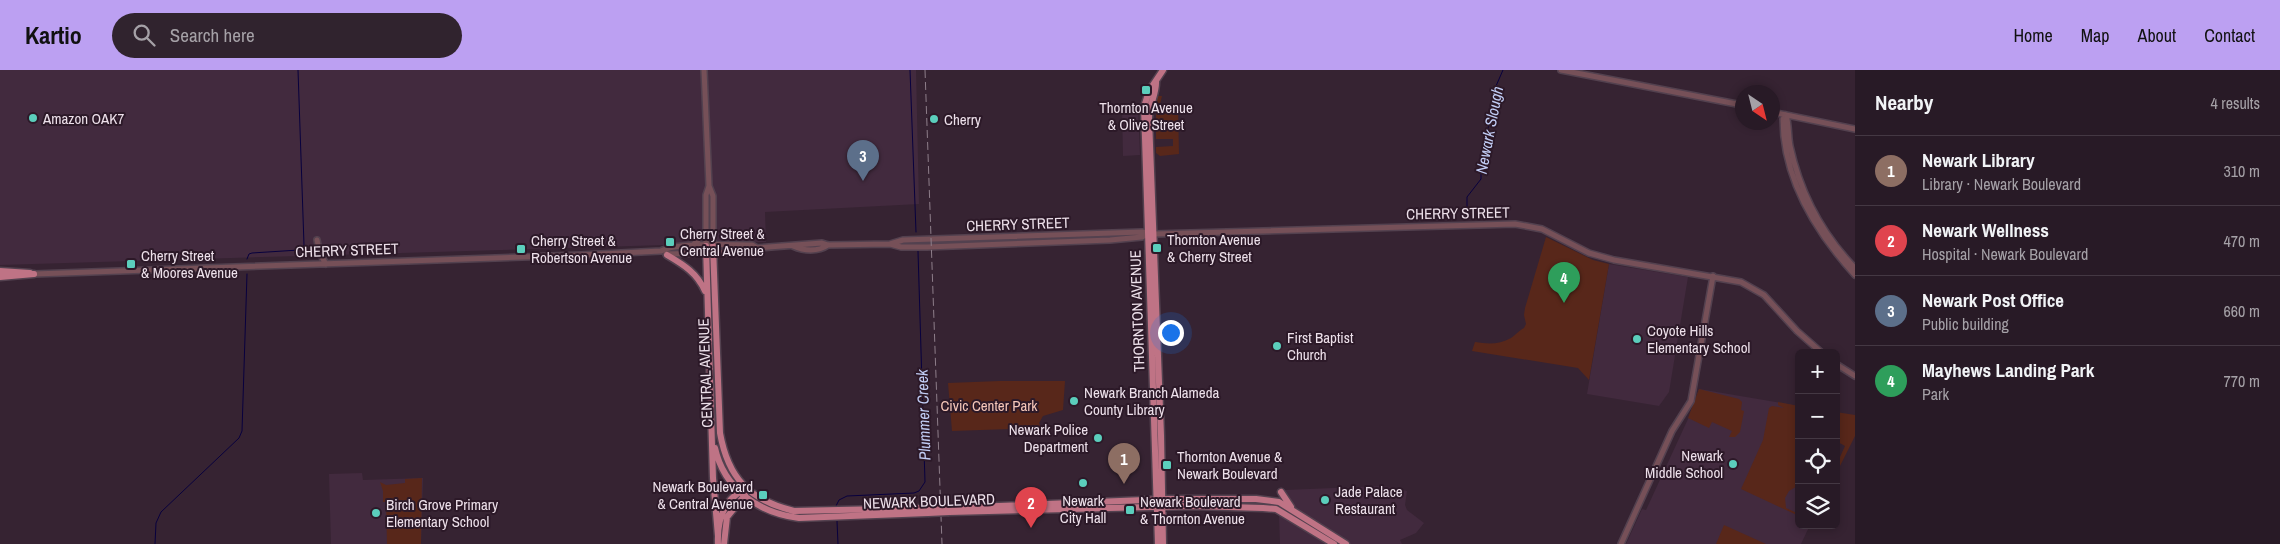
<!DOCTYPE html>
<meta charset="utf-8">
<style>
body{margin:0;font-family:"Archivo Narrow",sans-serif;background:#30232e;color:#f1f3f6}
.controls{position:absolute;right:15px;bottom:15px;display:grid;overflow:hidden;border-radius:8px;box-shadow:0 2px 8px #0003}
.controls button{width:45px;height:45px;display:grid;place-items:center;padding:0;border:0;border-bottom:1px solid #443843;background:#281a26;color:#f1f3f6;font:25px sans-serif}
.compass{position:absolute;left:1735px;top:15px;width:45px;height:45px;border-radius:50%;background:#281a26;box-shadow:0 2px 8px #0003;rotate:145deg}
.you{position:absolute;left:1170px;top:262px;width:18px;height:18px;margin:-12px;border:4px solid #fff;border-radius:50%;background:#1a73e8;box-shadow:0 0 0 8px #1a73e833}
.badge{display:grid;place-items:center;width:32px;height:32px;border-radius:50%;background:#bca0f2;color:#fff;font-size:16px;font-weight:700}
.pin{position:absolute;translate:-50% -41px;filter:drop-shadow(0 1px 2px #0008)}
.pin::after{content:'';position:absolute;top:26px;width:18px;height:15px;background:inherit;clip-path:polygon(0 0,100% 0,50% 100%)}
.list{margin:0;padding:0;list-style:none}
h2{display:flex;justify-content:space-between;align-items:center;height:65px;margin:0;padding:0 20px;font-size:21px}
h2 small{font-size:16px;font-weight:400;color:#a5a1a7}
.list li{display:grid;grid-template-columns:32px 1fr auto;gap:15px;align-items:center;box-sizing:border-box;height:70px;padding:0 20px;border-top:1px solid #443843}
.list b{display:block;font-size:19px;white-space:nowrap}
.list p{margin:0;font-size:16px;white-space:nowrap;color:#a5a1a7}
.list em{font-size:16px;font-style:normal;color:#a5a1a7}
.icon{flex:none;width:28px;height:28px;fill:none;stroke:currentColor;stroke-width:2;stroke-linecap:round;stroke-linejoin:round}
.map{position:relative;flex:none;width:1855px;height:474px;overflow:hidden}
header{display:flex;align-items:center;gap:30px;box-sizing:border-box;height:70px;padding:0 25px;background:#bca0f2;color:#111}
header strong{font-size:24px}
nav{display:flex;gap:28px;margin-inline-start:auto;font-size:18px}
.search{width:350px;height:45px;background:#30232e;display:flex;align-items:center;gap:12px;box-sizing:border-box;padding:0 18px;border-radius:28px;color:#a5a1a7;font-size:19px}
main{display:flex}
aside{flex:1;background:#281a26}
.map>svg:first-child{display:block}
.built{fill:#422a3e}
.green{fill:#58271a}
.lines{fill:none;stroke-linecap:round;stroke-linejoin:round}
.stream{stroke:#08003e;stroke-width:1}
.minor-casing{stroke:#53414f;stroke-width:8}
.major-casing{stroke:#53414f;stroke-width:9}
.minor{stroke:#765058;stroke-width:5}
.major{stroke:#bf7385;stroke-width:6}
.rail{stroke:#8e7e8a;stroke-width:1;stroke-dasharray:8 4;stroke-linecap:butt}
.major-bridge-casing{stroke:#53414f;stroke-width:9;stroke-linecap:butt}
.major-bridge{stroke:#bf7385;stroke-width:6}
.poi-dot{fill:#5bcebc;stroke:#2c1928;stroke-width:2}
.labels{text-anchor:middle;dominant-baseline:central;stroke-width:4;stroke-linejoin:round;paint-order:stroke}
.poi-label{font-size:15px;fill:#ede0ea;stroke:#2c1928;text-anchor:start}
.street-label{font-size:15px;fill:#ede0ea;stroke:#2c1928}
.park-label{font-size:15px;fill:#f6c7b9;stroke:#2c1928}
.water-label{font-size:16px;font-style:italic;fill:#c1ccf4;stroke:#2c1928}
</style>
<header>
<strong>Kartio</strong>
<div class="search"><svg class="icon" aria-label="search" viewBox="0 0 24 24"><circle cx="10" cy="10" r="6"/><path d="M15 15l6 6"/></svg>Search here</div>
<nav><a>Home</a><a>Map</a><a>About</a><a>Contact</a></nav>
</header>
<main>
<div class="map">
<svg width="1855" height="474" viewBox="0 0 1855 474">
<rect width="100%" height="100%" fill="#362332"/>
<path class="built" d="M0 0H916L919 134 765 142 766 172 0 195Z
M1122 37 1138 38 1140 85 1123 86Z
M1609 194 1688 207 1669 322 1659 336 1587 324Z
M1699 319 1799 336V455H1810L1801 474H1626L1642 439 1646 440 1688 349Z
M362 403 363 410 423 408 421 474H331L329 404Z
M1383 416 1407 421 1405 435 1407 440 1424 453 1416 463 1400 470 1402 474H1280L1279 445 1290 435 1285 420Z"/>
<path class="green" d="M1156 26H1162L1160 34 1165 40 1178 36 1179 84 1160 86 1156 83V77L1173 76V69H1156Z
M1546 167 1593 190 1609 194 1589 310 1578 298 1472 281 1475 272C1487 274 1499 275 1511 268 1516 265 1518 261 1524 258L1526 254 1524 245 1525 238Z
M1000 311H1065L1063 340 1043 346 1039 353 1041 358 952 361 948 313Z
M1699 319 1739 329 1742 332 1741 340 1744 341 1740 362 1735 367H1729L1732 361 1712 352 1709 358 1688 348Z
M1778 332 1799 336V415L1789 421 1785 428 1786 438 1799 444V446L1741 419 1763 370 1769 338 1772 336 1784 338 1778 335Z
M1836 342 1855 345V366L1836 404V388L1840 387 1845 376 1836 371Z
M422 408 421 474H387L386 432H383V421L380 412 386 415 405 413V409Z
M1724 455 1766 474H1716Z"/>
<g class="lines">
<path class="stream" d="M910 0 916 162
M1467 147V127L1481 109V91L1495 26 1496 16 1503 0
M247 189 249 184 252 183 299 180 304 175 298 0
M836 436 839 430 847 426 914 423 919 421 925 412 918 181
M837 451 838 474
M155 474 156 453 161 442 239 368 242 361 247 204"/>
<defs>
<path id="minor" d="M704 0 709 116 713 126V176
M1561 0 1742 35
M1772 42 1855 59
M1786 45 1783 49C1783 109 1816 162 1855 205
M1786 45C1789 55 1788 66 1790 76 1800 122 1822 164 1855 198
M317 170 320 184 326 194
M890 174 903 170 1142 162 1154 164 1515 154 1542 159 1589 183 1614 190 1741 212 1764 225 1797 261 1822 283
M693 175 706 162
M706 176V125L709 116
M793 176C804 181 818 182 828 175
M666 184 752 182 757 178
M34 204 581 185 661 181C676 172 732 175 752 175L757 178 822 173 828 175 890 174 901 177H927L1110 170 1142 167 1148 164
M1836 294 1855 306
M1621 474 1672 361 1691 331 1713 206"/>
<path id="major" d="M1156 11C1157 23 1149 35 1149 48L1161 365 1163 474
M706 176 713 408 718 466
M713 176 720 363C728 408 749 430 794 441L928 438
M667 185C684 195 697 203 705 221
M0 201 30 203
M0 207 34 204
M715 378C724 419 759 443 799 448L928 443
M1281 422 1291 437
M949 438 1169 429H1256L1279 432 1346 474
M949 442 1193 436 1263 438 1276 439 1334 474
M718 474C717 452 723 431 743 420
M724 474 727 447 745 425
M1158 474 1144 37 1149 21 1163 0"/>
</defs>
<use href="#minor" class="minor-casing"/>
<use href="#major" class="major-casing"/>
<use href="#minor" class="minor"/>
<use href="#major" class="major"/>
<path class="rail" d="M925 0 942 474"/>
<defs>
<path id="major-bridge" d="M928 438H949
M928 443 949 442"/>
</defs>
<use href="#major-bridge" class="major-bridge-casing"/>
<use href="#major-bridge" class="major-bridge"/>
</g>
<g class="poi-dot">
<rect x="1141" y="15" width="10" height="10" rx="2.5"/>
<circle cx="33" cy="48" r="5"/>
<circle cx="934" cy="49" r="5"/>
<rect x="665" y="167" width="10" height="10" rx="2.5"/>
<rect x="1152" y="173" width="10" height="10" rx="2.5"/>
<rect x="516" y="174" width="10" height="10" rx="2.5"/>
<rect x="126" y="189" width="10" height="10" rx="2.5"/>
<circle cx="1637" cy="269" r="5"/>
<circle cx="1277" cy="276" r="5"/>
<circle cx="1074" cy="331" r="5"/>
<circle cx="1098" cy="368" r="5"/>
<circle cx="1733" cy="394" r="5"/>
<rect x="1162" y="390" width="10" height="10" rx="2.5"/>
<circle cx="1083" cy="413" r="5"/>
<rect x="758" y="420" width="10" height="10" rx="2.5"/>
<circle cx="1325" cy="430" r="5"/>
<rect x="1125" y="435" width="10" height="10" rx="2.5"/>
<circle cx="376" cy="443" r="5"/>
</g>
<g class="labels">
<g class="poi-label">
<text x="1146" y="37" text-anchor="middle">Thornton Avenue<tspan x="1146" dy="17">&amp; Olive Street</tspan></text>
<text x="43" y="48">Amazon OAK7</text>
<text x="944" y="49">Cherry</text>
<text x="680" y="163">Cherry Street &amp;<tspan x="680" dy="17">Central Avenue</tspan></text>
<text x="1167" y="169">Thornton Avenue<tspan x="1167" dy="17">&amp; Cherry Street</tspan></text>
<text x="531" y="170">Cherry Street &amp;<tspan x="531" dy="17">Robertson Avenue</tspan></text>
<text x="141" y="185">Cherry Street<tspan x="141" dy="17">&amp; Moores Avenue</tspan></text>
<text x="1647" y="260">Coyote Hills<tspan x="1647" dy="17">Elementary School</tspan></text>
<text x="1287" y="267">First Baptist<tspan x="1287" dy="17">Church</tspan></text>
<text x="1084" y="322">Newark Branch Alameda<tspan x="1084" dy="17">County Library</tspan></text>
<text x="1088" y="359" text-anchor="end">Newark Police<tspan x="1088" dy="17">Department</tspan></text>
<text x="1723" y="385" text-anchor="end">Newark<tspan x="1723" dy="17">Middle School</tspan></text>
<text x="1177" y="386">Thornton Avenue &amp;<tspan x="1177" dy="17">Newark Boulevard</tspan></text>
<text x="753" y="416" text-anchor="end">Newark Boulevard<tspan x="753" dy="17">&amp; Central Avenue</tspan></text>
<text x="1335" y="421">Jade Palace<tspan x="1335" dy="17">Restaurant</tspan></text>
<text x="1083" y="430" text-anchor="middle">Newark<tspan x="1083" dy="17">City Hall</tspan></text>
<text x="1140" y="431">Newark Boulevard<tspan x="1140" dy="17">&amp; Thornton Avenue</tspan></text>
<text x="386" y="434">Birch Grove Primary<tspan x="386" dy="17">Elementary School</tspan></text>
</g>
<g class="street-label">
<text transform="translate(1458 143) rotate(-1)">CHERRY STREET</text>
<text transform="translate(1018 154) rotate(-2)">CHERRY STREET</text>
<text transform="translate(347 180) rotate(-2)">CHERRY STREET</text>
<text transform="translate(1137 241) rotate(-92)">THORNTON AVENUE</text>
<text transform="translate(705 303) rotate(-92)">CENTRAL AVENUE</text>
<text transform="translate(929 431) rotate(-2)">NEWARK BOULEVARD</text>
</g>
<g class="park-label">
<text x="989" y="335">Civic Center Park</text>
</g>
<g class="water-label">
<text transform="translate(1489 60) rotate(-79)">Newark Slough</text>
<text transform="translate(923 345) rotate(-92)">Plummer Creek</text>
</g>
</g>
</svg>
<div class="controls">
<button>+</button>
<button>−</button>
<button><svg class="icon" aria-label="locate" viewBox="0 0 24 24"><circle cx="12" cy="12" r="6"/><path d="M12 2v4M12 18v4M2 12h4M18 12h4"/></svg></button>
<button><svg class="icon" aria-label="layers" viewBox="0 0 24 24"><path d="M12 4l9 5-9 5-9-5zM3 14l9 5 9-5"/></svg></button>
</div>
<svg class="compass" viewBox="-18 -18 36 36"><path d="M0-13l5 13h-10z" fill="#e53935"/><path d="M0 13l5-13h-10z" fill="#a5a1a7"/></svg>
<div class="you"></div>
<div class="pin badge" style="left:1124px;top:414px;background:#8d6e63">1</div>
<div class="pin badge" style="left:1031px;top:458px;background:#e0444e">2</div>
<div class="pin badge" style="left:863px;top:111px;background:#5c6f8a">3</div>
<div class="pin badge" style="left:1564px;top:233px;background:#2e9e5b">4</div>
</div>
<aside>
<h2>Nearby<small>4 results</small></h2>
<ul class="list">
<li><span class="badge" style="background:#8d6e63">1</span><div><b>Newark Library</b><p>Library · Newark Boulevard</p></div><em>310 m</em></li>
<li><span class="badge" style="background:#e0444e">2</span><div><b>Newark Wellness</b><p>Hospital · Newark Boulevard</p></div><em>470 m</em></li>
<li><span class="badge" style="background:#5c6f8a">3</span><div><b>Newark Post Office</b><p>Public building</p></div><em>660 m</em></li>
<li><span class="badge" style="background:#2e9e5b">4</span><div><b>Mayhews Landing Park</b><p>Park</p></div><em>770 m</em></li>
</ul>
</aside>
</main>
